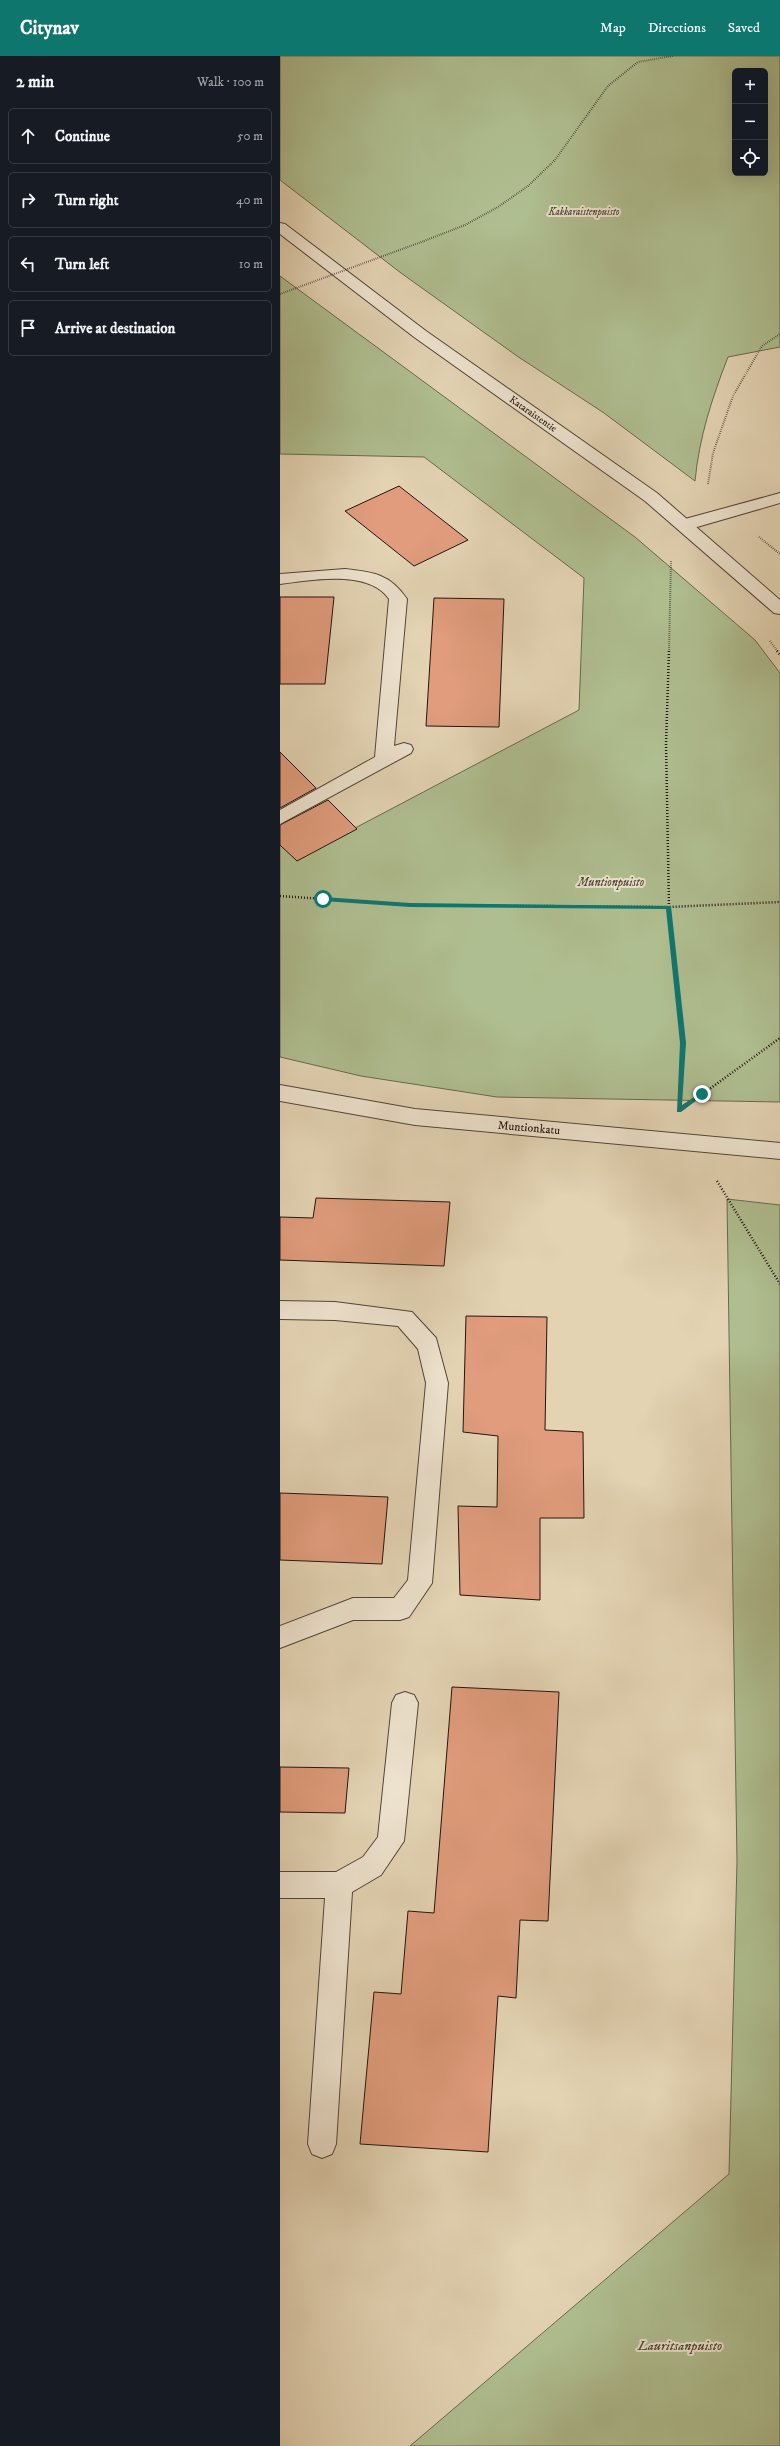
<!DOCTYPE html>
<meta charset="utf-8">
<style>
body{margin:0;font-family:"IM FELL DW Pica",serif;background:#242831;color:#f1f3f6}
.controls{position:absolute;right:12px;top:12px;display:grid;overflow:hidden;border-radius:6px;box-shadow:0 4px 16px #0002}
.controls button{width:36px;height:36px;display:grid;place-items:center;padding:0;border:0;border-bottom:1px solid #363941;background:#171b24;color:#f1f3f6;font:20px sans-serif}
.stop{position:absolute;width:12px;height:12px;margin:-9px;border:3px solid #0f766e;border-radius:50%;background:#fff}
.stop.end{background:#0f766e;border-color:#fff;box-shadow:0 1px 4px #0008}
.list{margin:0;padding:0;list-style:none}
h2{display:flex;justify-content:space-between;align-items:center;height:52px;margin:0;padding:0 16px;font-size:17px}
h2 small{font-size:13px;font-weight:400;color:#9ea1a6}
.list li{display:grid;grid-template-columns:26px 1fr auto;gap:12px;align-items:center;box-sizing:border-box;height:56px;margin:0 8px 8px;padding:0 8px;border:1px solid #363941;border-radius:6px}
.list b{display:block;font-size:15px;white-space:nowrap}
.list em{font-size:13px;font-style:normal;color:#9ea1a6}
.icon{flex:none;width:22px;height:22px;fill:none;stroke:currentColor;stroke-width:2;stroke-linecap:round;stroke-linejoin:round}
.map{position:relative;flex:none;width:500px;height:2390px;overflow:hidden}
header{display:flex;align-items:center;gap:24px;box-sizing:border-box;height:56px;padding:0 20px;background:#0f766e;color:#fff}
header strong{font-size:19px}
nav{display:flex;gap:22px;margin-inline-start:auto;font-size:14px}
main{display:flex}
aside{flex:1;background:#171b24}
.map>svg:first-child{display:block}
.green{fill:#afbe90;stroke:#686950;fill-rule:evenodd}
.building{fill:#e09c7c;stroke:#22140f}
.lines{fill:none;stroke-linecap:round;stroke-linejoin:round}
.service-casing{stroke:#524438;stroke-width:2}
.minor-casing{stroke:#524438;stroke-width:2}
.tertiary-casing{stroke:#524438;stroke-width:2}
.path-far1{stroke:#22140f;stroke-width:2;stroke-dasharray:0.5 1.5;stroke-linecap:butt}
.path{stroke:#22140f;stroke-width:2.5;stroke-dasharray:1 2;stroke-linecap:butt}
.service{fill:#ede2ce;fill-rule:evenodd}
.minor{fill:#ede2ce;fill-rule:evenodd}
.tertiary{fill:#ede2ce;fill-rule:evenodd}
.path-bridge{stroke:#22140f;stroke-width:2;stroke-dasharray:0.5 1.5;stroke-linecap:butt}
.route{fill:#0f766e}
.labels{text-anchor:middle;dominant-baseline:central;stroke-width:4;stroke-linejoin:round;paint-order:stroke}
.far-park-label{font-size:10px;font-style:italic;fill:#4c4736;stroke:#ede2ce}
.far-street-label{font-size:10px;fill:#22140f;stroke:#ede2ce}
.park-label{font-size:12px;font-style:italic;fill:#4c4736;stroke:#ede2ce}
.street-label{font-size:12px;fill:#22140f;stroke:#ede2ce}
.near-park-label{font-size:14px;font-style:italic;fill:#4c4736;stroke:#ede2ce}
</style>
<header>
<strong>Citynav</strong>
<nav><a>Map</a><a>Directions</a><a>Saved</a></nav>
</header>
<main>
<aside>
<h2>2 min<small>Walk · 100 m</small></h2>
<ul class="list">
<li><svg class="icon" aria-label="ahead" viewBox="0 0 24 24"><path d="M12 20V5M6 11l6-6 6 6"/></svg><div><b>Continue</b></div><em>50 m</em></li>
<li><svg class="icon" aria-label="right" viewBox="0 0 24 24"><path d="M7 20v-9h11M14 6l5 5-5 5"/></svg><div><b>Turn right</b></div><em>40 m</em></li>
<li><svg class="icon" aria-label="left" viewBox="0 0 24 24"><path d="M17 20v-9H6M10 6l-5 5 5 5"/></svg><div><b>Turn left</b></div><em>10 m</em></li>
<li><svg class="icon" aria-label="arrive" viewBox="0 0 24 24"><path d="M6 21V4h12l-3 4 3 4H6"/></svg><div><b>Arrive at destination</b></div></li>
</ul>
</aside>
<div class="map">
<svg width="500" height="2390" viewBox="0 0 500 2390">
<rect width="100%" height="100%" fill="#e3d3b3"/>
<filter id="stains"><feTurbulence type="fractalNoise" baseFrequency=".005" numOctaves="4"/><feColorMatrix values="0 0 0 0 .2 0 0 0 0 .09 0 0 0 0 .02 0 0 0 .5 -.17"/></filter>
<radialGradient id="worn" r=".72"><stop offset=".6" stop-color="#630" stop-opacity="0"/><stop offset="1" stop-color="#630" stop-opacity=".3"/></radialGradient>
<path class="green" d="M0 0H500V291L448 301C432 342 419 382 415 425L324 357 237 300 121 217 0 124ZM455 15H485V117H455Z
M0 220 355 481 475 584 500 617V1046L217 1041 81 1020 0 1001V790L39 791 299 654 304 522 144 401 0 398Z
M447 1143 500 1149V2390H130L449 2118 457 1806Z"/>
<path class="building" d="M119 430 188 484 134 510 65 455Z
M0 541H54L45 628H0Z
M154 542 224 543 219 671 146 670Z
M0 696 36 732 0 752Z
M48 744 77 773 17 805 0 789V769Z
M36 1142 170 1146 164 1210 0 1204V1161L33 1162Z
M186 1260 267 1261 265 1374 303 1376 304 1462H260V1544L180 1539 178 1450 217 1451 218 1380 183 1376Z
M0 1437 108 1441 102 1508 0 1504Z
M172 1631 279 1636 268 1865 240 1864 236 1942 218 1940 208 2096 80 2088 94 1936 121 1938 128 1855 154 1857Z
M0 1711 69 1712 65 1757 0 1756Z"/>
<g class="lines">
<defs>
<path id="service" d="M500 437V447L417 471C413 476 409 476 402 475L400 471 405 463Z
M65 513C93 516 110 518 127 543L114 690 124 687 131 689 133 693 131 697 0 768V754L95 701 109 543C89 513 31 524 0 528V518Z
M0 1245 55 1246 132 1256 156 1282 168 1327 152 1527 129 1561 120 1564H73L0 1592V1570L73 1542H114L128 1524 146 1327 138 1293 118 1270 55 1264 0 1263Z
M125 1636 134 1639 138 1647 124 1785 101 1819 72 1836 56 2088 52 2098 42 2102 32 2098 28 2088 45 1842H0V1816H56L83 1801 98 1781 112 1647 116 1639Z"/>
<path id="minor" d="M0 1029 135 1053 500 1087V1103L135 1069 0 1045Z"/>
<path id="tertiary" d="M0 167 5 168 146 275 377 437 500 544V558L494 557 365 445 134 281 0 178Z"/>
</defs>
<use href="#service" class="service-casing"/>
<use href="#minor" class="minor-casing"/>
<use href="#tertiary" class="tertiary-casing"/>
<path class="path-far1" d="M144 185 185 169 218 151 248 130 275 104 328 30 358 6 393 0
M428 428 433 397 453 340 482 290 500 278
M479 481 500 498
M490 585 498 596
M389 596 391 504"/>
<path class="path" d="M389 595 386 688 389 851 403 987 399 1050
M497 595 500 599
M0 840 130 849 389 851 500 846
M406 1050 500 982
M437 1125 500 1228"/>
<use href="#service" class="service"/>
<use href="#minor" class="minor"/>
<use href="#tertiary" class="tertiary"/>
<path class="path-bridge" d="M0 238 144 185"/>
</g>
<path class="route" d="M43 841 130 847 391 850 406 987 402 1049 420 1037 425 1038 401 1056H397L400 987 386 853 130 851 43 845 40 843Z"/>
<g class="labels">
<g class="far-park-label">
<text x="304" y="156">Kakkaraistenpuisto</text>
</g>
<g class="far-street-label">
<text transform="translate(253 358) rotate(35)">Kataraistentie</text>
</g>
<g class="park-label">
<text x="331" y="826">Muntionpuisto</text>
</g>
<g class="street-label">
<text transform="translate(249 1072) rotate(5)">Muntionkatu</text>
</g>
<g class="near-park-label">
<text x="400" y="2290">Lauritsanpuisto</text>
</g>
</g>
<rect width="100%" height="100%" filter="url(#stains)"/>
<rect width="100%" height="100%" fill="url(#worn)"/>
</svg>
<div class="controls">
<button>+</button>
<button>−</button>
<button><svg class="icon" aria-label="locate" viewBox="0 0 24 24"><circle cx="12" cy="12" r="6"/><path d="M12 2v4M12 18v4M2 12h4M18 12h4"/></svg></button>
</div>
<div class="stop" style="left:43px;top:843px"></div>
<div class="stop end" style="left:422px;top:1038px"></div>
</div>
</main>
